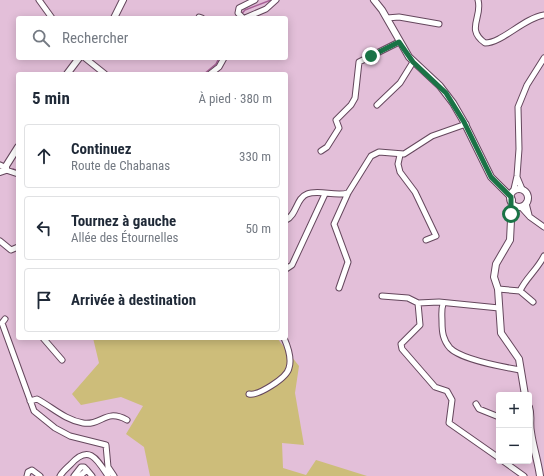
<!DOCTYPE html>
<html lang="fr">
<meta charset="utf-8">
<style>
body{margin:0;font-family:"Roboto Condensed",sans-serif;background:#f2f2f3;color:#1f2937}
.controls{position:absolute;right:12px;bottom:12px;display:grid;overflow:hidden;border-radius:4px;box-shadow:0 2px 10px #0003}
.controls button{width:36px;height:36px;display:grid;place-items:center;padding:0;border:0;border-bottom:1px solid #e0e1e3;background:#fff;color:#1f2937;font:20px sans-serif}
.stop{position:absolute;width:12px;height:12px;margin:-9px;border:3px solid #1a7346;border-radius:50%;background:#fff}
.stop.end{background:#1a7346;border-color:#fff;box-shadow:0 1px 4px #0008}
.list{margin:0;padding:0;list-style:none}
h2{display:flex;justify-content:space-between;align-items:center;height:52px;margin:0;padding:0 16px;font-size:17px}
h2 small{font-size:13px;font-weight:400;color:#747a83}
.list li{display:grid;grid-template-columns:26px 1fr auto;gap:12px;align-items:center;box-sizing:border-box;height:64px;margin:0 8px 8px;padding:0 8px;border:1px solid #e0e1e3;border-radius:4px}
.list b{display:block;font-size:15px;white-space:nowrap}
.list p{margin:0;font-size:13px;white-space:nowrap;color:#747a83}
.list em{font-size:13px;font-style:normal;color:#747a83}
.icon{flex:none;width:22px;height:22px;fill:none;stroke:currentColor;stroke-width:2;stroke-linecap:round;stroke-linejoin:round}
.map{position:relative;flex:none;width:544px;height:476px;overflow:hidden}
.search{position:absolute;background:#fff;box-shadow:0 2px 10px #0003;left:16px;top:16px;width:272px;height:44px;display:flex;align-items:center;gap:10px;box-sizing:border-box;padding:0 14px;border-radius:4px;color:#747a83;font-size:15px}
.panel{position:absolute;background:#fff;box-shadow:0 2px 10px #0003;left:16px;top:72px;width:272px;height:268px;border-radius:4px}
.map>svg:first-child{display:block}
.green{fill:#cdbd7a}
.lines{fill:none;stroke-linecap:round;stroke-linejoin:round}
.stream{stroke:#a86097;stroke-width:1.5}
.minor-casing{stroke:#65475d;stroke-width:7}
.tertiary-casing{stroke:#65475d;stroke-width:8}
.minor{stroke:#fff;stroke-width:5}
.tertiary{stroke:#fff;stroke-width:6}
.route{stroke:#1a7346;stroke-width:5}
</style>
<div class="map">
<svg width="544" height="476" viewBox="0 0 544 476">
<rect width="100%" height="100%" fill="#e3bfd9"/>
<path class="green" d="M93 338H277L299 366 295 393 304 445 282 443 283 468 306 475 316 460 367 476H150L144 447 126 434 143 406 121 397 81 405 72 394 99 363Z"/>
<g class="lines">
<path class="stream" d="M238 18 245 10 271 0
M204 74 216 64 219 58
M13 169 18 171"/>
<defs>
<path id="minor" d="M39 0 52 18
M478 0C483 17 465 29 485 43 502 43 524 18 544 15
M199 17 202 18
M243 18 238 13 239 8 255 0
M245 18 266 9 276 0
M387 18 399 17 439 24
M85 58 105 74
M210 74 219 67 224 58
M377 105 400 83 413 62
M321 151 327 147 339 128 336 120 351 105 355 98 359 62 399 42
M400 155 398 164 400 172 415 192 436 236 426 240
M0 165 2 166
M6 170 18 174
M517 177 522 189
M514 189 517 176 519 149 518 107 527 85 544 58
M526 203 529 215
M521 207 530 217 544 227
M286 220C297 215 296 198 307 194 319 189 335 197 348 193
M0 241 11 250 18 247
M286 269 292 265 325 194
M339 288 348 262 334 224 348 193 371 156 379 152 404 154 432 136 466 124
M498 289 520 291 533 302
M520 291C525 279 537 270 544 256
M382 296 408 298 418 303 439 302 499 308
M418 303 420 325 401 344 402 349 435 387 447 391 452 400 449 423 499 458
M443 304C441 310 442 316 442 322 442 332 443 340 450 348 462 360 503 367 520 370
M5 319 2 323 34 411 55 428 70 436 106 445 108 467 114 476
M43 338 62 360
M249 394C258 396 287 378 289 368 292 359 288 347 284 338
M30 401 37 399C52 407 65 420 83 423 102 426 105 408 127 420
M476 404 479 409 499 417
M503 461 524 476
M27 476 28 472 32 470 40 476
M60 476C63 471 67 468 71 464 89 444 97 459 108 476
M74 476 81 467H84L87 470
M80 476 87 470 92 476"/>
<path id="tertiary" d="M374 0 382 10 409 57 440 86 453 103 464 122 491 177 511 197
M114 18 123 0
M67 74 79 58
M6 166 18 147
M0 172 6 170V166
M510 198a9 9 0 1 1 18 0a9 9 0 1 1-18 0Z
M512 200 510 240 496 264 494 277 498 289 501 333 519 359 525 395
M529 407C532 416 529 423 531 432 533 447 538 461 540 476"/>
</defs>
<use href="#minor" class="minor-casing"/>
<use href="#tertiary" class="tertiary-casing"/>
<use href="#minor" class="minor"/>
<use href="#tertiary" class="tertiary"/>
</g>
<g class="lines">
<path class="route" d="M371 56 399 42 413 62 446 93 464 122 491 177 511 197V214"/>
</g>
</svg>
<div class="controls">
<button>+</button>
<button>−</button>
</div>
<div class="stop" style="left:511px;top:214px"></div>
<div class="stop end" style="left:371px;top:56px"></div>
<div class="search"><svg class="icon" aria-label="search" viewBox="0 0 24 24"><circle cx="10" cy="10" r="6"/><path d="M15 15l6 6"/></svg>Rechercher</div>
<section class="panel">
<h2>5 min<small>À pied · 380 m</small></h2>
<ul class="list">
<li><svg class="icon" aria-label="ahead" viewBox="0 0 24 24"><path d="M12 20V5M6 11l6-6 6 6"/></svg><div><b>Continuez</b><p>Route de Chabanas</p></div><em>330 m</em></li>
<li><svg class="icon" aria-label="left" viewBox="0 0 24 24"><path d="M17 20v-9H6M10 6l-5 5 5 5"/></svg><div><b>Tournez à gauche</b><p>Allée des Étournelles</p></div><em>50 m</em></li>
<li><svg class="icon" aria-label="arrive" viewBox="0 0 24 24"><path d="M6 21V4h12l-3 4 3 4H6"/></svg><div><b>Arrivée à destination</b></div></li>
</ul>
</section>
</div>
